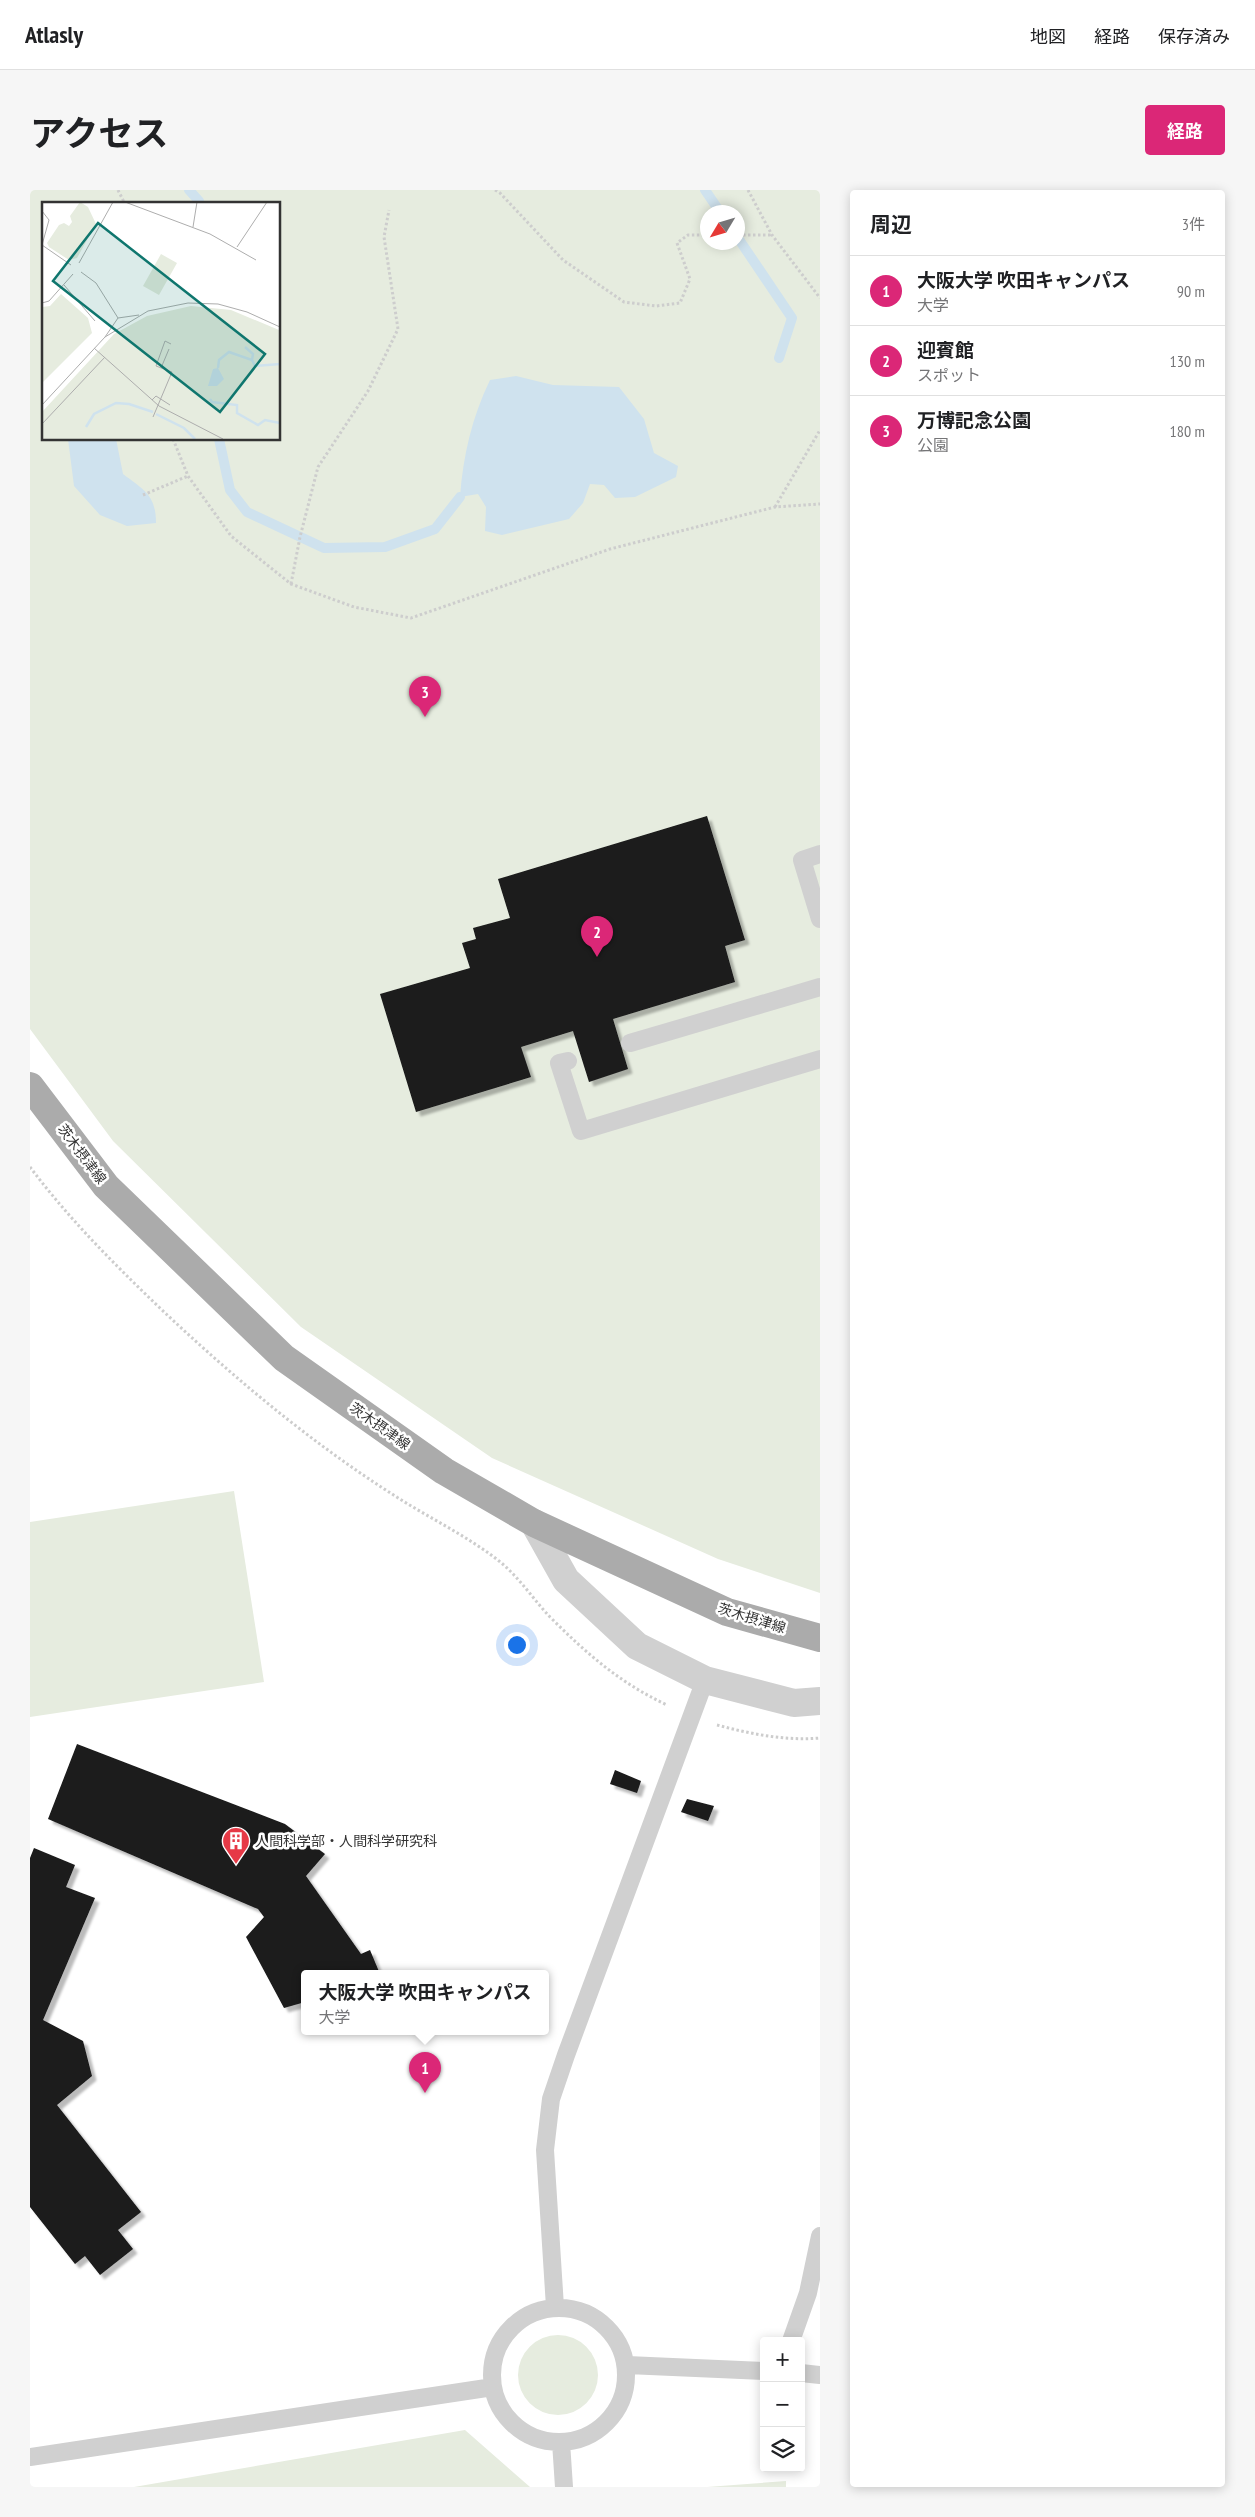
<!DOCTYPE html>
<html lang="ja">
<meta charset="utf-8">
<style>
body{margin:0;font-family:"PT Sans Narrow","Noto Sans JP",sans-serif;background:#f6f6f6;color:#202124}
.controls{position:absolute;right:15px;bottom:15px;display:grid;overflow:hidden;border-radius:5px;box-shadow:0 2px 12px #0003}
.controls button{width:45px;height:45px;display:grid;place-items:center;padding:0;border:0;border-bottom:1px solid #e0e0e0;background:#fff;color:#202124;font:25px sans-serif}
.compass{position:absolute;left:670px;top:15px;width:45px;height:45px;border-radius:50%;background:#fff;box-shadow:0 2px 12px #0003;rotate:232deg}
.you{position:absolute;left:486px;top:1454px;width:18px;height:18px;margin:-12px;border:4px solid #fff;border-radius:50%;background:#1a73e8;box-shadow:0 0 0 8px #1a73e833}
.badge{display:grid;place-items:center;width:32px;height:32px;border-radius:50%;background:#db2777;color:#fff;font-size:16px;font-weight:700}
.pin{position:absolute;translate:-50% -41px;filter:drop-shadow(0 1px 2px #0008)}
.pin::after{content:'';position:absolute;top:26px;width:18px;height:15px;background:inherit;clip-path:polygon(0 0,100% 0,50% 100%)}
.popup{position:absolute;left:271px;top:1780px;width:248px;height:65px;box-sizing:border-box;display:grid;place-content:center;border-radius:5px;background:#fff;filter:drop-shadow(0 1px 4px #0005);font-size:16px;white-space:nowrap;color:#757577}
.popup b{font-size:19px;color:#202124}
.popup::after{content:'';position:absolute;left:50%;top:100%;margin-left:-10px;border:10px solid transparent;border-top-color:#fff}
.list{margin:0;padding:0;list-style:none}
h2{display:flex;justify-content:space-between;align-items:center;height:65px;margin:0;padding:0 20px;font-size:21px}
h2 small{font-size:16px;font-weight:400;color:#757577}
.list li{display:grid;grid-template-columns:32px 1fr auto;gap:15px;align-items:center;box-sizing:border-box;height:70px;padding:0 20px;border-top:1px solid #e0e0e0}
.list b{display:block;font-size:19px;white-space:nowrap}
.list p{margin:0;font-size:16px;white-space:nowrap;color:#757577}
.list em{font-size:16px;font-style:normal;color:#757577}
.icon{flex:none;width:28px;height:28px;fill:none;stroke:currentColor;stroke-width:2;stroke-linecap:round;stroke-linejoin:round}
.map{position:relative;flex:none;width:790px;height:2297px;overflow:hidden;border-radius:5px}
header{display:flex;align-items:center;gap:30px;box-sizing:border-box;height:70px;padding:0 25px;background:#fff;border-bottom:1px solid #e0e0e0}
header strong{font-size:24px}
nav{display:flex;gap:28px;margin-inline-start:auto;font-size:18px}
.intro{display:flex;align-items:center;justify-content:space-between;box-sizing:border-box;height:120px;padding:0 30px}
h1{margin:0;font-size:35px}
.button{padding:12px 22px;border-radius:5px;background:#db2777;color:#fff;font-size:18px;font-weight:700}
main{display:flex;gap:30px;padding:0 30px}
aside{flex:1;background:#fff;border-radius:5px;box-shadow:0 2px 12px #0003}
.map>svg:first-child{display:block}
.green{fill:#e6ecdf;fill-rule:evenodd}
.water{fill:#cfe2ee}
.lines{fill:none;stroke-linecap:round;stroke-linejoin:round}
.stream{stroke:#cfe2ee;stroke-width:10}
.building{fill:#1a1a1a;filter:url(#shadow)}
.path{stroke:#cdcdcd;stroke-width:3;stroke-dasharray:2.5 2.5;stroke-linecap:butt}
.service{stroke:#d0d0d0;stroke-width:18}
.minor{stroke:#d0d0d0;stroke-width:28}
.primary{stroke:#ababab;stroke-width:28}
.labels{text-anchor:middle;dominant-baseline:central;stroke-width:5;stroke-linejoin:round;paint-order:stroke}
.street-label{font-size:14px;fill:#333;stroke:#fff}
.poi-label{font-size:14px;fill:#333;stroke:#fff;text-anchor:start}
.inset-river{fill:none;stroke:#cfe2ee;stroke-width:2.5}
.inset-road{fill:none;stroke:#adadad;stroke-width:1}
.view{fill:#0f766e;fill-opacity:0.15;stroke:#0f766e;stroke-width:2.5}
.inset-edge{fill:none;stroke:#333;stroke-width:2.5}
</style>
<header>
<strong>Atlasly</strong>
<nav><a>地図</a><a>経路</a><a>保存済み</a></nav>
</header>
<div class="intro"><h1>アクセス</h1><a class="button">経路</a></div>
<main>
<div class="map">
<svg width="790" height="2297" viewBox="0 0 790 2297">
<defs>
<filter id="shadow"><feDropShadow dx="4.5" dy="4.5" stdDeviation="1" flood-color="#0004"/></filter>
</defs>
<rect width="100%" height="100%" fill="#fff"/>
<path class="green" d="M0 0H790V1403L688 1369 462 1268 271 1137 83 951 0 839ZM14 14H249V249H14ZM678 22H708V52H678Z
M204 1301 234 1492 0 1527V1332Z
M488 2185a40 40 0 1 1 80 0a40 40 0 1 1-80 0Z
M435 2240 500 2297H104Z
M756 2291V2297H677Z"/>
<path class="water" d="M486 186 523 195 589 197 614 229 624 263 648 276 646 287 605 307 585 308 574 295 560 294 553 313 539 329 472 345 455 341 456 317 448 304 430 307C433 266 442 227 460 190Z
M38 249H86L93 284C114 300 126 305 126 333L97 336 70 325 44 296Z"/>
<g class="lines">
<path class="stream" d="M159 0 169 11 168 14
M675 0 690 22
M708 48 762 128 749 168
M189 249 200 300 217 322 294 358 355 357 405 339 430 307"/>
</g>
<path class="building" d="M677 626 715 750 695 756 705 792 583 829 598 879 559 892 543 841 491 857 501 887 386 922 350 804 440 778 432 753 446 749 443 738 480 728 468 689Z
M47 1554 255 1634 295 1664 276 1686 331 1764 340 1760 350 1784H275V1812L254 1818 216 1747 234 1727 228 1719 18 1629Z
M585 1580 611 1591 607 1603 580 1594Z
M657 1609 684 1616 678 1631 651 1622Z
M4 1658 45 1675 36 1697 65 1708 13 1830 53 1851 62 1886 27 1915 111 2022 88 2040 103 2059 70 2085 55 2066 45 2074 0 2017V1668Z"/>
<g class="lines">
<path class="path" d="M88 0 95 14
M465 0 470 3 533 70 594 112 626 116 650 113 660 89 647 53 658 45H678
M718 0 742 45 790 108
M708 45H742
M143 249 158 286 201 346 261 394 324 417 381 428 580 359 745 317 790 314
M113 305 158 286
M745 317 790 240
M261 394 270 347 288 277 338 201 368 139 354 47 359 20
M0 977C39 1029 85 1075 132 1120 203 1187 279 1251 362 1304 397 1327 436 1345 469 1371 489 1387 503 1409 520 1427 557 1464 590 1493 637 1515
M687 1535C721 1544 755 1551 790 1548"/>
<path class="service" d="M790 664 772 670 790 729
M600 853 790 797
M538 871 529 873 551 941 790 869
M525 2117 515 1960 521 1909 536 1865 675 1490
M462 2185a67 67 0 1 1 134 0a67 67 0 1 1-134 0Z
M761 2151 778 2103 790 2046
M597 2175 734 2181
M771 2183 790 2185
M531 2252 534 2297
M0 2267 463 2197"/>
<path class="minor" d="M504 1333 536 1390 607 1456 675 1490 764 1513 790 1511"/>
<path class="primary" d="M0 896 76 996 254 1168 414 1281 504 1333 697 1422 790 1448"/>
</g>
<defs>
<symbol id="building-pin" viewBox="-11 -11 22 30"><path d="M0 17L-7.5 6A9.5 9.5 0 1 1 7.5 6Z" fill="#e63946" stroke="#fff"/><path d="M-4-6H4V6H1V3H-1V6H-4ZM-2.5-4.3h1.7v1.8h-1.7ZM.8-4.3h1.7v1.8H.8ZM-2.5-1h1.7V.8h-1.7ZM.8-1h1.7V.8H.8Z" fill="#fff"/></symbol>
</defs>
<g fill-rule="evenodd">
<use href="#building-pin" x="190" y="1635" width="32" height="43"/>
</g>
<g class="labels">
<g class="street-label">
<text transform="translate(52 964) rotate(53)">茨木摂津線</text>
<text transform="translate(350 1236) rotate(35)">茨木摂津線</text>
<text transform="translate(722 1428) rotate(17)">茨木摂津線</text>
</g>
<g class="poi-label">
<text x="225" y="1651">人間科学部・人間科学研究科</text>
</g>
</g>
<g transform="translate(12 12)">
<rect width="238" height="238" fill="#fff"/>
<path d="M38 0 46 5 54 22 35 56 27 58 7 45 5 41 17 23 22 21 27 24 30 20 28 14ZM119 52 135 61 117 93 101 84ZM19 92 46 116 50 131 0 181V105L8 104ZM149 104 189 108 237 128V237H0V210L72 132 105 114Z" fill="#e6ecdf"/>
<path d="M176 166 182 177 175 184H166L171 167Z" fill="#cfe2ee"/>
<path class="inset-river" d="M203 145 211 152 210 158M176 166 177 158 187 150 210 158 213 164 238 162M168 197 170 200 195 203V211L216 223 223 218 238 221M114 212 142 226 153 237M44 225 52 212 74 201 87 202 111 210"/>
<path class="inset-road" d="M83 0 168 32 214 58M0 9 7 18 0 43M151 25 155 0M0 43 29 63M195 45 225 0M37 61 71 0M39 70 54 81 76 116M22 83 53 119M0 101 7 99 31 72M63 135 76 116 97 113M52 146 117 204 181 237M119 166 127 147M110 198 114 194 128 203M0 203 63 135 106 109 146 101 176 102 205 110 238 125M111 215 130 170 114 164 123 139 129 142M0 222 63 155"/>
<path class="view" d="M56 21 223 152 178 210 11 79Z"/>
<rect width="238" height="238" class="inset-edge"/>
</g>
</svg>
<div class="controls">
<button>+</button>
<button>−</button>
<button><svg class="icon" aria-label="layers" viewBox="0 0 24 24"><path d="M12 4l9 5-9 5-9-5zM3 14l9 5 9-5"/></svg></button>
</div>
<svg class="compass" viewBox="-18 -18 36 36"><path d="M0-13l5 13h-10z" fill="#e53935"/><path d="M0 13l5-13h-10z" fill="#757577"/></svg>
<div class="you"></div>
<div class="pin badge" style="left:395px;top:1903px">1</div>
<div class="popup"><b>大阪大学 吹田キャンパス</b>大学</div>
<div class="pin badge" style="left:567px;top:767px">2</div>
<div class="pin badge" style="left:395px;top:527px">3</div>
</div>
<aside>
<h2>周辺<small>3件</small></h2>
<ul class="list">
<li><span class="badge">1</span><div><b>大阪大学 吹田キャンパス</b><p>大学</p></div><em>90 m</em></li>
<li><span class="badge">2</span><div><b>迎賓館</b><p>スポット</p></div><em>130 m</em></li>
<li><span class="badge">3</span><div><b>万博記念公園</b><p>公園</p></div><em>180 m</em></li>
</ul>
</aside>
</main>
